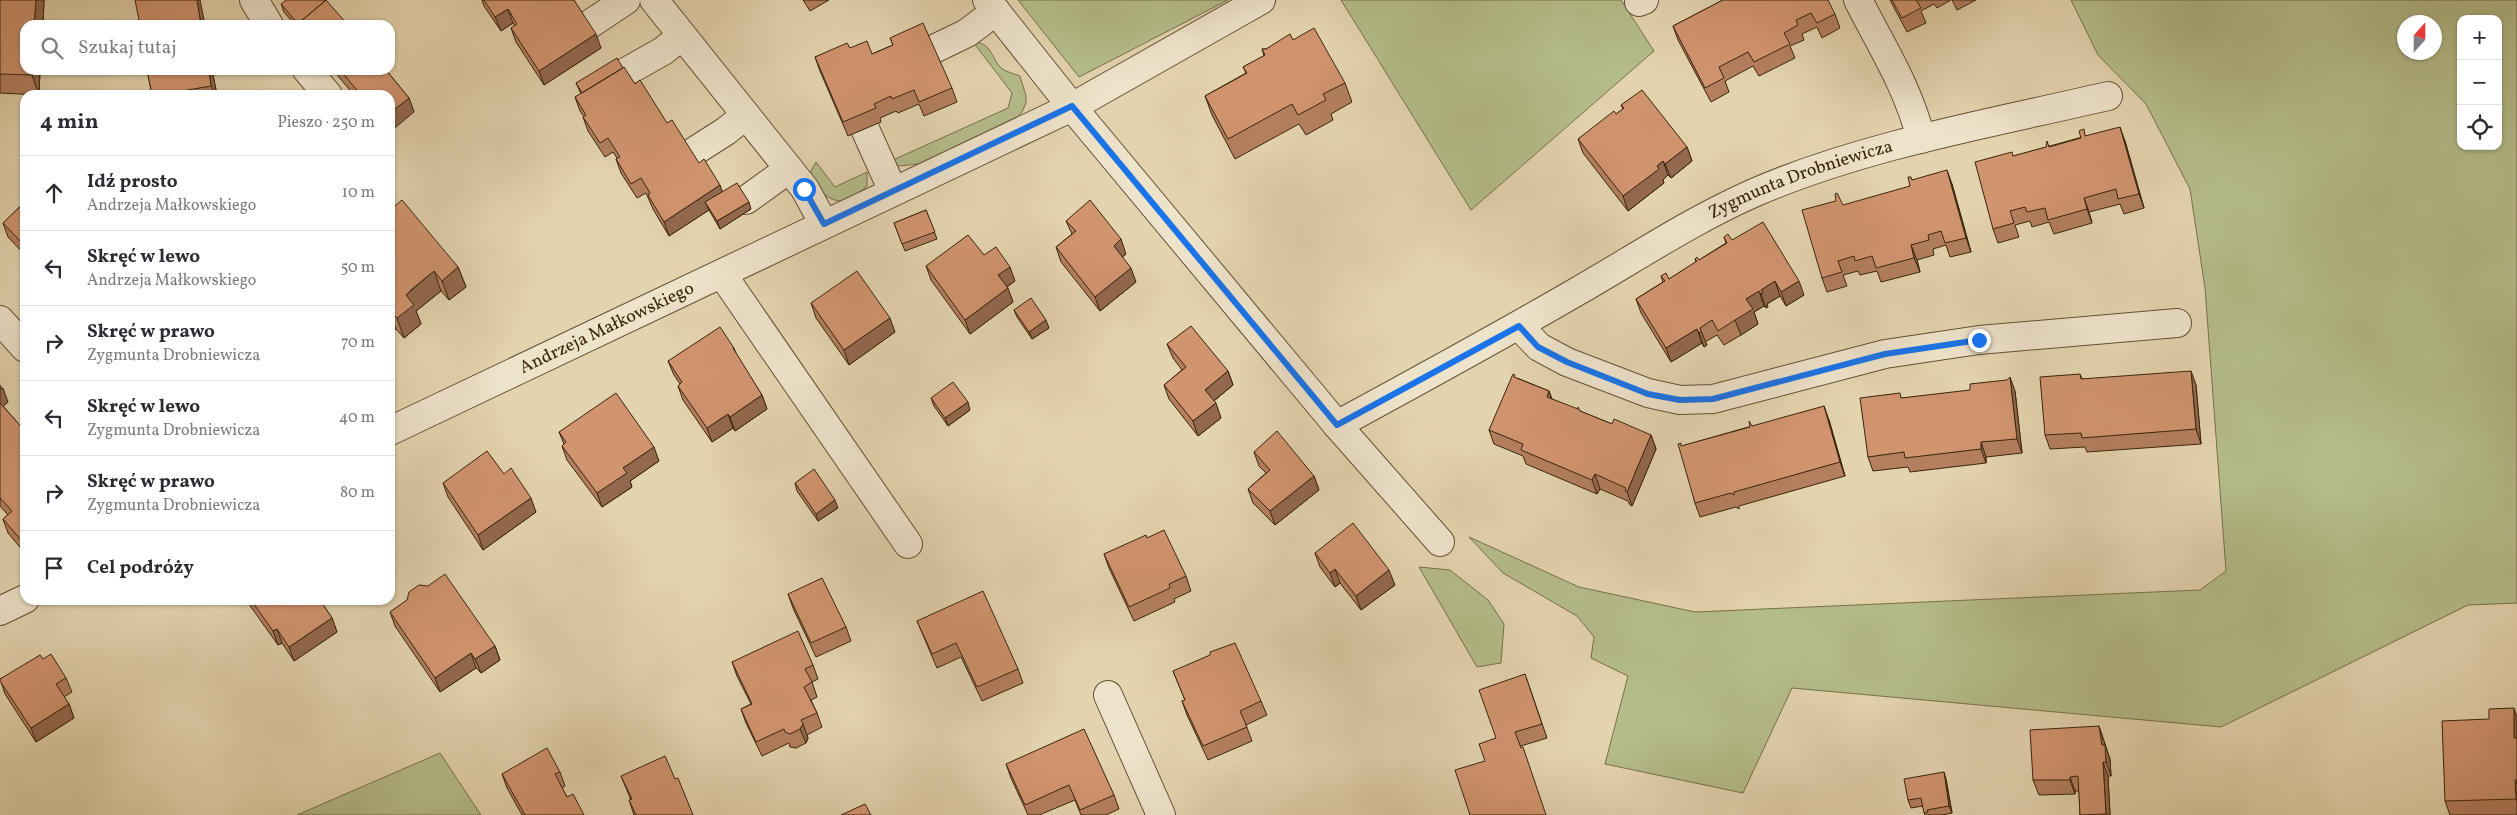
<!DOCTYPE html>
<html lang="pl">
<meta charset="utf-8">
<style>
body{margin:0;font-family:Vollkorn,serif;background:#f7f7f7;color:#2b2b33}
.controls{position:absolute;right:15px;top:15px;display:grid;overflow:hidden;border-radius:10px;box-shadow:0 1px 4px #0004}
.controls button{width:45px;height:45px;display:grid;place-items:center;padding:0;border:0;border-bottom:1px solid #e1e1e2;background:#fff;color:#2b2b33;font:25px sans-serif}
.compass{position:absolute;left:2397px;top:15px;width:45px;height:45px;border-radius:50%;background:#fff;box-shadow:0 1px 4px #0004;rotate:21deg}
.stop{position:absolute;width:15px;height:15px;margin:-11px;border:4px solid #1a73e8;border-radius:50%;background:#fff}
.stop.end{background:#1a73e8;border-color:#fff;box-shadow:0 1px 5px #0008}
.list{margin:0;padding:0;list-style:none}
h2{display:flex;justify-content:space-between;align-items:center;height:65px;margin:0;padding:0 20px;font-size:21px}
h2 small{font-size:16px;font-weight:400;color:#7c7c81}
.list li{display:grid;grid-template-columns:32px 1fr auto;gap:15px;align-items:center;box-sizing:border-box;height:75px;padding:0 20px;border-top:1px solid #e1e1e2}
.list b{display:block;font-size:19px;white-space:nowrap}
.list p{margin:0;font-size:16px;white-space:nowrap;color:#7c7c81}
.list em{font-size:16px;font-style:normal;color:#7c7c81}
.icon{flex:none;width:28px;height:28px;fill:none;stroke:currentColor;stroke-width:2;stroke-linecap:round;stroke-linejoin:round}
.map{position:relative;flex:none;width:2517px;height:815px;overflow:hidden}
.search{position:absolute;background:#fff;box-shadow:0 1px 4px #0004;left:20px;top:20px;width:375px;height:55px;display:flex;align-items:center;gap:12px;box-sizing:border-box;padding:0 18px;border-radius:15px;color:#7c7c81;font-size:19px}
.panel{position:absolute;background:#fff;box-shadow:0 1px 4px #0004;left:20px;top:90px;width:375px;height:515px;border-radius:15px}
.map>svg:first-child{display:block}
.green{fill:#b4bc8a;stroke:#77704b;fill-rule:evenodd}
.lines{fill:none;stroke-linecap:round;stroke-linejoin:round}
.minor-casing{stroke:#645034;stroke-width:30}
.minor{stroke:#ede2ca;stroke-width:28}
.wall{fill:#b37f5f;stroke:#3a240c}
.shaded-wall{fill:#92684e;stroke:#3a240c}
.building{fill:#d0946f;stroke:#3a240c}
.route{stroke:#1a73e8;stroke-width:6}
.labels{text-anchor:middle;dominant-baseline:central;stroke-width:5;stroke-linejoin:round;paint-order:stroke}
.street-label{font-size:18px;fill:#3a240c;stroke:#ede2ca}
</style>
<div class="map">
<svg width="2517" height="815" viewBox="0 0 2517 815">
<rect width="100%" height="100%" fill="#e3d3ae"/>
<filter id="stains"><feTurbulence type="fractalNoise" baseFrequency=".004" numOctaves="4"/><feColorMatrix values="0 0 0 0 .2 0 0 0 0 .09 0 0 0 0 .02 0 0 0 .5 -.17"/></filter>
<radialGradient id="worn" r=".72"><stop offset=".6" stop-color="#630" stop-opacity="0"/><stop offset="1" stop-color="#630" stop-opacity=".3"/></radialGradient>
<path class="green" d="M1018 0H1228L1079 77Z
M1341 0H1621L1654 51 1471 210Z
M2071 0H2517V603L2468 605 2221 727 1792 688 1743 793 1605 764 1628 676 1591 658 1594 637 1577 616 1503 573 1469 537 1579 587 1695 612 2200 590 2226 571 2205 288 2190 189 2146 104 2098 55ZM2461 19H2498V146H2461ZM2404 22H2434V52H2404Z
M973 42C991 42 991 57 1001 68 1006 72 1015 74 1020 76L1026 96V103L1022 112 1011 124 928 163 899 166 891 161 1008 108 1012 93Z
M816 162 835 187 867 172V186C842 209 830 204 810 179L811 171Z
M1419 567 1450 570 1488 600 1504 624 1501 663 1477 667Z
M440 753 481 815H297Z"/>
<g class="lines">
<defs>
<g id="minor">
<path d="M254 0 269 25"/>
<path d="M654 0 805 189 824 224"/>
<path d="M987 0 1072 107 1337 425 1440 542"/>
<path d="M1858 0C1881 45 1909 89 1921 139"/>
<path d="M1639 2 1644 0"/>
<path d="M587 26 626 0"/>
<path d="M934 49 967 33 996 11"/>
<path d="M307 70 328 95"/>
<path d="M624 73 663 51 682 36"/>
<path d="M865 129 893 191"/>
<path d="M690 154 726 131 746 115"/>
<path d="M746 200 789 169"/>
<path d="M722 274 908 544"/>
<path d="M0 320 25 348"/>
<path d="M1519 326 1539 347 1567 362 1648 393 1680 400 1713 399 1885 354 1979 340 2177 323"/>
<path id="s1" d="M1337 425C1418 381 1499 337 1578 291 1637 257 1694 219 1756 192 1865 145 1992 123 2108 96"/>
<path id="s2" d="M390 431 1072 107 1261 0"/>
<path d="M0 611 25 599"/>
<path d="M1108 695 1161 815"/>
</g>
</defs>
<use href="#minor" class="minor-casing"/>
<use href="#minor" class="minor"/>
</g>
<path class="wall" d="M0 0H44L43 25H25V70H40L39 95 0 93Z
M482 0H574L601 48 544 85 516 42 511 28 515 26 513 23 501 31 484 6Z
M803 0H829L810 11Z
M1723 0 1835 14 1840 28 1822 38 1817 27 1802 34 1804 40 1790 46 1795 58 1759 76 1753 66 1725 81 1729 92 1711 102 1678 40 1673 26Z
M1890 0H1951L1937 8 1934 4 1921 11 1926 23 1907 32Z
M1952 0H1976L1957 10Z
M281 4 348 25H295L284 12Z
M890 38 952 88 957 102 924 116 919 104 898 113 896 111 880 118 881 122 848 136 820 71 815 57 850 48 872 54 893 45Z
M1293 40 1345 83 1352 102 1331 114 1333 120 1306 135 1299 124 1235 159 1212 115 1205 96 1246 73 1243 67 1264 56 1262 49H1266Z
M623 68 635 84 722 192 751 209 720 229 709 210 669 236 653 209 646 193 637 198 621 173 616 159 617 158 613 152 605 157 588 131 583 117H584L580 111 575 97 581 94 576 83Z
M147 70H212L217 95H152Z
M333 70H386L409 98 414 112 390 95H354Z
M1621 105 1687 147 1692 161 1671 178 1668 175 1663 180 1664 183 1628 211 1583 153 1578 139 1616 114 1623 109Z
M2086 136 2125 141 2144 208 2124 214 2120 204 2089 212 2092 223 2054 234 2049 222 2032 227 2030 221 2015 225 2019 237 1998 243 1993 229 2014 156Z
M1912 180 1952 184 1971 252 1950 257 1946 245 1933 249 1934 255 1917 260 1920 272 1881 282 1877 271 1860 275 1858 271 1843 275 1847 286 1827 292 1822 278 1910 186Z
M25 202V255L8 237 3 223Z
M390 210 458 267 466 287 449 300 441 291 420 308 416 311 421 324 404 338 396 329 390 334Z
M926 210 937 239 905 251 894 223Z
M1066 221 1126 254 1122 257 1136 282 1100 311 1061 262 1056 247 1072 234Z
M1724 237 1732 240 1804 295 1786 306 1780 296 1767 304 1768 307 1766 308 1764 306 1754 312 1758 324 1741 335 1724 345 1717 335 1705 342 1707 345 1704 347 1702 343 1671 362 1641 313 1636 299 1663 282 1661 276 1669 279 1696 262 1695 259 1699 260 1726 243Z
M984 255 1015 281 1007 287 1013 302 970 334 931 280 926 266Z
M811 303 895 332 849 365 816 318Z
M1014 310 1049 328 1032 339 1017 317Z
M1167 344 1228 371 1233 385 1214 401 1221 418 1198 436 1169 399 1164 385 1182 370 1173 358Z
M734 348 737 356 762 395 767 409 735 431 733 428 712 442 683 400 678 386 680 384 674 375 668 361Z
M2080 374 2082 379 2196 385 2201 444 2087 452 2085 447 2050 449 2045 435Z
M1517 378 1549 391 1552 399 1580 411 1612 424 1651 435 1656 449 1632 506 1630 505 1628 501 1600 489 1597 494 1526 464 1523 456 1494 444 1489 430Z
M0 385 8 402 3 406 25 431V553L8 533 3 519 8 515 0 506Z
M2015 391 2022 453 1986 457V463L1910 472 1908 467 1873 471 1868 457 1902 398Z
M931 398 970 410 948 426 934 406Z
M1829 420 1845 476 1739 506V509L1736 507 1700 517 1695 503 1682 446 1752 426Z
M559 432 659 461 630 481 632 487 602 507 567 460 562 446 564 444Z
M1254 452 1314 476 1319 490 1275 525 1253 503 1248 489 1266 473 1259 466Z
M504 474 536 512 483 550 448 497 443 483Z
M795 483 838 508 818 521 797 491Z
M1147 538 1186 576 1191 591 1174 599 1175 602 1134 621 1109 568 1104 554Z
M1315 553 1395 585 1361 610 1340 583 1335 587 1320 567Z
M428 586 495 646 500 660 481 673 476 668 440 692 395 626 390 612Z
M788 594 846 627 851 641 816 657 793 608Z
M246 600H320L332 618 337 632 294 661 282 643 278 645Z
M917 621 1018 669 1023 683 982 701 961 657 937 668 923 635Z
M43 659 66 678 72 692 64 697 69 704 74 718 36 742 5 694 0 679Z
M732 662 813 665 818 679 812 682 817 697 811 700 817 713 822 727 807 735 808 738 806 743 796 748 790 747 789 743 762 756 746 723 741 709 751 704 737 676Z
M1173 671 1261 701 1267 715 1246 725 1252 741 1208 760 1187 715 1182 701 1185 700Z
M1525 674 1547 738 1521 746 1485 761 1496 738Z
M2517 717V815H2450L2445 801Z
M2099 726 2110 759 2111 776H2108L2110 815H2080L2079 791H2075V794L2039 795 2033 780Z
M1006 764 1114 795 1119 809 1106 815H1081L1075 800 1039 815H1028L1011 778Z
M560 772 565 786 562 788 567 797 584 815H522L507 788 502 774Z
M621 776 675 779 693 815H634L629 800H631Z
M1946 779 1952 813 1942 815H1925L1923 806 1911 808 1908 800Z"/>
<path class="shaded-wall" d="M36 0H44L43 25H34Z
M197 0H200L205 25H201Z
M508 9 513 23 501 31 495 17Z
M596 34 601 48 544 85 539 71Z
M32 70H40L39 95 32 75Z
M209 70H212L217 95H215L211 86Z
M409 98 414 112 390 132V113Z
M2120 127 2125 141 2144 208 2139 194Z
M1687 147 1692 161 1671 178 1665 164Z
M1663 161 1668 175 1663 180 1664 183 1628 211 1623 196Z
M1947 170 1952 184 1971 252 1966 238Z
M720 185 725 199 705 202 709 210 669 236 664 222Z
M2084 198 2089 212 2092 223 2087 209Z
M749 202 751 209 720 229 717 221Z
M1121 239 1126 254 1119 260 1114 246Z
M25 240V251L22 243Z
M1911 245 1917 260 1920 272 1914 258Z
M458 267 466 287 449 300 442 281Z
M1010 267 1015 281 1003 289 998 275Z
M1131 268 1136 282 1100 311 1095 297Z
M434 271 441 291 416 311 421 324 404 338 397 318 406 295Z
M1775 281 1780 296 1767 304 1768 307 1766 308 1761 294V290Z
M1799 281 1804 295 1786 306 1781 292Z
M1008 288 1013 302 970 334 965 320Z
M1759 291 1764 306 1754 312 1758 324 1741 335 1735 320 1746 299Z
M390 313 396 329 390 334Z
M890 318 895 332 849 365 844 350Z
M1046 320 1049 328 1032 339 1029 332Z
M1697 329 1702 343 1671 362 1666 348Z
M1701 331 1707 345 1704 347 1699 333Z
M1228 371 1233 385 1210 404 1205 390Z
M2191 371 2196 385 2201 444 2196 429Z
M2010 377 2015 391 2022 453 2017 439Z
M3 388 8 402 0 409V390Z
M1549 391 1554 405 1547 397Z
M762 395 767 409 735 431 730 417Z
M968 402 970 410 948 426 945 418Z
M1216 403 1221 418 1198 436 1193 421Z
M1824 406 1829 420 1845 476 1840 462Z
M728 414 733 428 712 442 707 428Z
M1651 435 1656 449 1632 506 1627 492Z
M1981 442 1986 457V463L1981 449Z
M654 447 659 461 630 481 632 487 602 507 597 493 623 468Z
M1595 474 1600 489 1597 494 1592 480Z
M1314 476 1319 490 1275 525 1270 511Z
M531 498 536 512 483 550 478 535Z
M835 500 838 508 818 521 816 514Z
M25 537V551L21 540Z
M1335 569 1340 583 1335 587 1330 573Z
M1389 570 1395 585 1361 610 1356 596Z
M332 618 337 632 294 661 289 647Z
M277 629 282 643 278 645 273 631Z
M495 646 500 660 481 673 475 659Z
M471 653 476 668 440 692 435 678Z
M69 704 74 718 36 742 31 728Z
M2514 708 2517 717V747L2514 738Z
M803 724 808 738 806 743 800 729Z
M2099 726 2110 759 2111 776 2106 762 2102 745Z
M2103 762 2108 776 2110 815H2106V814Z
M1944 772 1946 779 1952 813 1949 806Z
M2070 777 2075 791V794L2070 780Z
M2515 780 2517 784V801L2516 799Z"/>
<path class="building" d="M0 0H36L34 25H25V70H32V75L0 74Z
M135 0H197L201 25H140Z
M286 0H324L325 1 300 22 301 25H299L281 4Z
M326 0 348 25H302L300 22Z
M484 0H574L596 34 539 71 511 28 517 24 508 9 495 17Z
M1723 0H1828L1835 14 1817 23 1811 13 1796 20 1798 25 1784 33 1790 44 1754 62 1748 52 1719 67 1724 78 1705 88 1673 26Z
M1892 0H1916L1921 8 1902 18Z
M923 23 952 88 919 102 914 90 892 99 891 96 874 104 876 108 843 122 815 57 847 43 850 48 867 41 872 54 893 45 890 38Z
M1314 28 1345 83 1323 94 1326 100 1298 115 1292 104 1228 139 1205 96 1247 73 1243 67 1265 55 1262 49H1266L1290 34 1293 40Z
M617 58 623 68 582 93 576 83Z
M624 67 635 84 640 80 667 123 672 120 699 163 704 159 720 185 664 222 648 195 650 193 641 178 631 184 616 159 620 157 608 138 600 143 583 117 586 115 575 97Z
M147 70H209L211 86 159 95H152Z
M340 70H386L409 98 390 113V95H361Z
M1642 90 1687 147 1665 164 1663 161 1657 166 1659 169 1623 196 1578 139 1614 111 1616 114 1624 108 1621 105Z
M2120 127 2139 194 2118 199 2116 189 2084 198 2087 209 2048 220 2045 208 2027 212 2025 207 2010 211 2014 223 1993 229 1975 162 2012 152 2013 156 2046 147 2047 141 2049 147 2081 138 2079 131 2081 130 2084 129 2085 136Z
M1947 170 1966 238 1945 243 1941 231 1928 235 1929 240 1911 245 1914 258 1876 268 1872 256 1855 261 1854 256 1838 261 1842 272 1822 278 1802 210 1836 201 1835 194 1837 193 1843 205 1910 186 1908 177H1911L1912 180Z
M737 183 749 202 717 221 705 202Z
M402 200 458 267 442 281 434 271 412 289 406 295 414 305 397 318 390 311V210Z
M1090 200 1121 239 1114 246 1131 268 1095 297 1056 247 1076 231 1066 221Z
M25 202V240L22 243 3 223Z
M926 210 935 232 902 244 894 223Z
M1763 222 1799 281 1781 292 1775 281 1761 290 1763 293 1761 294 1759 291 1746 299 1753 309 1735 320 1718 331 1712 320 1700 328 1701 331 1699 333 1697 329 1666 348 1636 299 1665 281 1661 276 1666 273 1669 279 1697 261 1695 259 1697 257 1699 260 1727 243 1724 237 1728 234 1732 240Z
M968 235 984 255 996 247 1010 267 998 275 1008 288 965 320 926 266Z
M857 271 890 318 844 350 811 303Z
M1031 298 1046 320 1029 332 1014 310Z
M1191 326 1228 371 1205 390 1216 403 1193 421 1164 385 1186 367 1167 344Z
M720 327 734 348H733L762 395 730 417 728 414 707 428 678 386 682 382 668 361Z
M2191 371 2196 429 2082 438 2081 433 2045 435 2040 377 2080 374 2081 379Z
M1513 374 1515 375 1514 377 1549 391 1547 397 1578 409V407L1580 411 1612 424 1614 419 1651 435 1627 492 1625 491 1626 488 1595 474 1592 480 1521 450 1523 444 1489 430Z
M2010 377 2017 439 1981 442V449L1905 458 1904 452 1868 457 1860 398 1900 393 1901 398 1970 390V384L2007 380Z
M953 382 968 402 945 418 931 398Z
M616 393 654 447 623 468 627 473 597 493 562 446 566 442 559 432Z
M0 403 25 431V537L21 540 3 519 12 511 0 498Z
M1824 406 1840 462 1734 492V495L1731 493 1695 503 1678 444 1681 443V446L1750 427 1749 421 1752 426Z
M1277 431 1314 476 1270 511 1248 489 1270 470 1254 452Z
M487 451 504 474 511 468 531 498 478 535 443 483Z
M814 469 835 500 816 514 795 483Z
M1353 523 1389 570 1356 596 1335 569 1330 573 1315 553Z
M1164 530 1186 576 1169 584 1170 588 1129 607 1104 554 1146 535 1147 538Z
M445 574 495 646 475 659 471 653 435 678 390 612 407 600 409 592 419 585 428 586Z
M822 578 846 627 811 643 788 594Z
M983 591 1018 669 977 687 956 643 932 654 917 621Z
M251 600H320L332 618 289 647 277 629 273 631Z
M798 631 813 665 805 669 812 682 804 687 817 713 801 720 803 724 800 729 790 734 785 732 784 729 756 742 741 709 752 704 732 662Z
M1235 643 1261 701 1240 711 1247 727 1203 746 1182 701 1185 700 1173 671 1210 655V652Z
M51 654 66 678 56 684 69 704 31 728 0 681V679L40 655 43 659Z
M1525 674 1542 724 1515 732 1521 748 1523 747 1546 815H1470L1455 770 1485 761 1479 744 1496 738 1479 690Z
M2514 708V738H2517V780H2515L2516 799 2445 801 2442 721 2489 719V709Z
M2099 726 2102 745H2105L2106 762H2103L2106 814 2080 815 2078 776 2070 777V780H2033L2030 730Z
M1084 729 1114 795 1080 810 1069 785 1025 805 1006 764Z
M547 748 560 772 555 774 567 797 573 794 584 815H525L502 774Z
M665 756 675 779 678 778 693 815H636L629 800 632 799 621 776Z
M1944 772 1949 806 1927 810 1928 812 1924 813 1921 798 1908 800 1904 779Z
M865 804 871 815H841Z"/>
<g class="lines">
<path class="route" d="M804 189 824 224 1072 106 1337 425 1519 326 1538 347 1567 362 1648 394 1680 400 1713 399 1885 354 1979 340"/>
</g>
<g class="labels">
<g class="street-label">
<text stroke="none"><textPath href="#s1" startOffset="526">Zygmunta Drobniewicza</textPath></text>
<text stroke="none"><textPath href="#s2" startOffset="240">Andrzeja Małkowskiego</textPath></text>
</g>
</g>
<rect width="100%" height="100%" filter="url(#stains)"/>
<rect width="100%" height="100%" fill="url(#worn)"/>
</svg>
<div class="controls">
<button>+</button>
<button>−</button>
<button><svg class="icon" aria-label="locate" viewBox="0 0 24 24"><circle cx="12" cy="12" r="6"/><path d="M12 2v4M12 18v4M2 12h4M18 12h4"/></svg></button>
</div>
<svg class="compass" viewBox="-18 -18 36 36"><path d="M0-13l5 13h-10z" fill="#e53935"/><path d="M0 13l5-13h-10z" fill="#7c7c81"/></svg>
<div class="stop" style="left:804px;top:189px"></div>
<div class="stop end" style="left:1979px;top:340px"></div>
<div class="search"><svg class="icon" aria-label="search" viewBox="0 0 24 24"><circle cx="10" cy="10" r="6"/><path d="M15 15l6 6"/></svg>Szukaj tutaj</div>
<section class="panel">
<h2>4 min<small>Pieszo · 250 m</small></h2>
<ul class="list">
<li><svg class="icon" aria-label="ahead" viewBox="0 0 24 24"><path d="M12 20V5M6 11l6-6 6 6"/></svg><div><b>Idź prosto</b><p>Andrzeja Małkowskiego</p></div><em>10 m</em></li>
<li><svg class="icon" aria-label="left" viewBox="0 0 24 24"><path d="M17 20v-9H6M10 6l-5 5 5 5"/></svg><div><b>Skręć w lewo</b><p>Andrzeja Małkowskiego</p></div><em>50 m</em></li>
<li><svg class="icon" aria-label="right" viewBox="0 0 24 24"><path d="M7 20v-9h11M14 6l5 5-5 5"/></svg><div><b>Skręć w prawo</b><p>Zygmunta Drobniewicza</p></div><em>70 m</em></li>
<li><svg class="icon" aria-label="left" viewBox="0 0 24 24"><path d="M17 20v-9H6M10 6l-5 5 5 5"/></svg><div><b>Skręć w lewo</b><p>Zygmunta Drobniewicza</p></div><em>40 m</em></li>
<li><svg class="icon" aria-label="right" viewBox="0 0 24 24"><path d="M7 20v-9h11M14 6l5 5-5 5"/></svg><div><b>Skręć w prawo</b><p>Zygmunta Drobniewicza</p></div><em>80 m</em></li>
<li><svg class="icon" aria-label="arrive" viewBox="0 0 24 24"><path d="M6 21V4h12l-3 4 3 4H6"/></svg><div><b>Cel podróży</b></div></li>
</ul>
</section>
</div>
